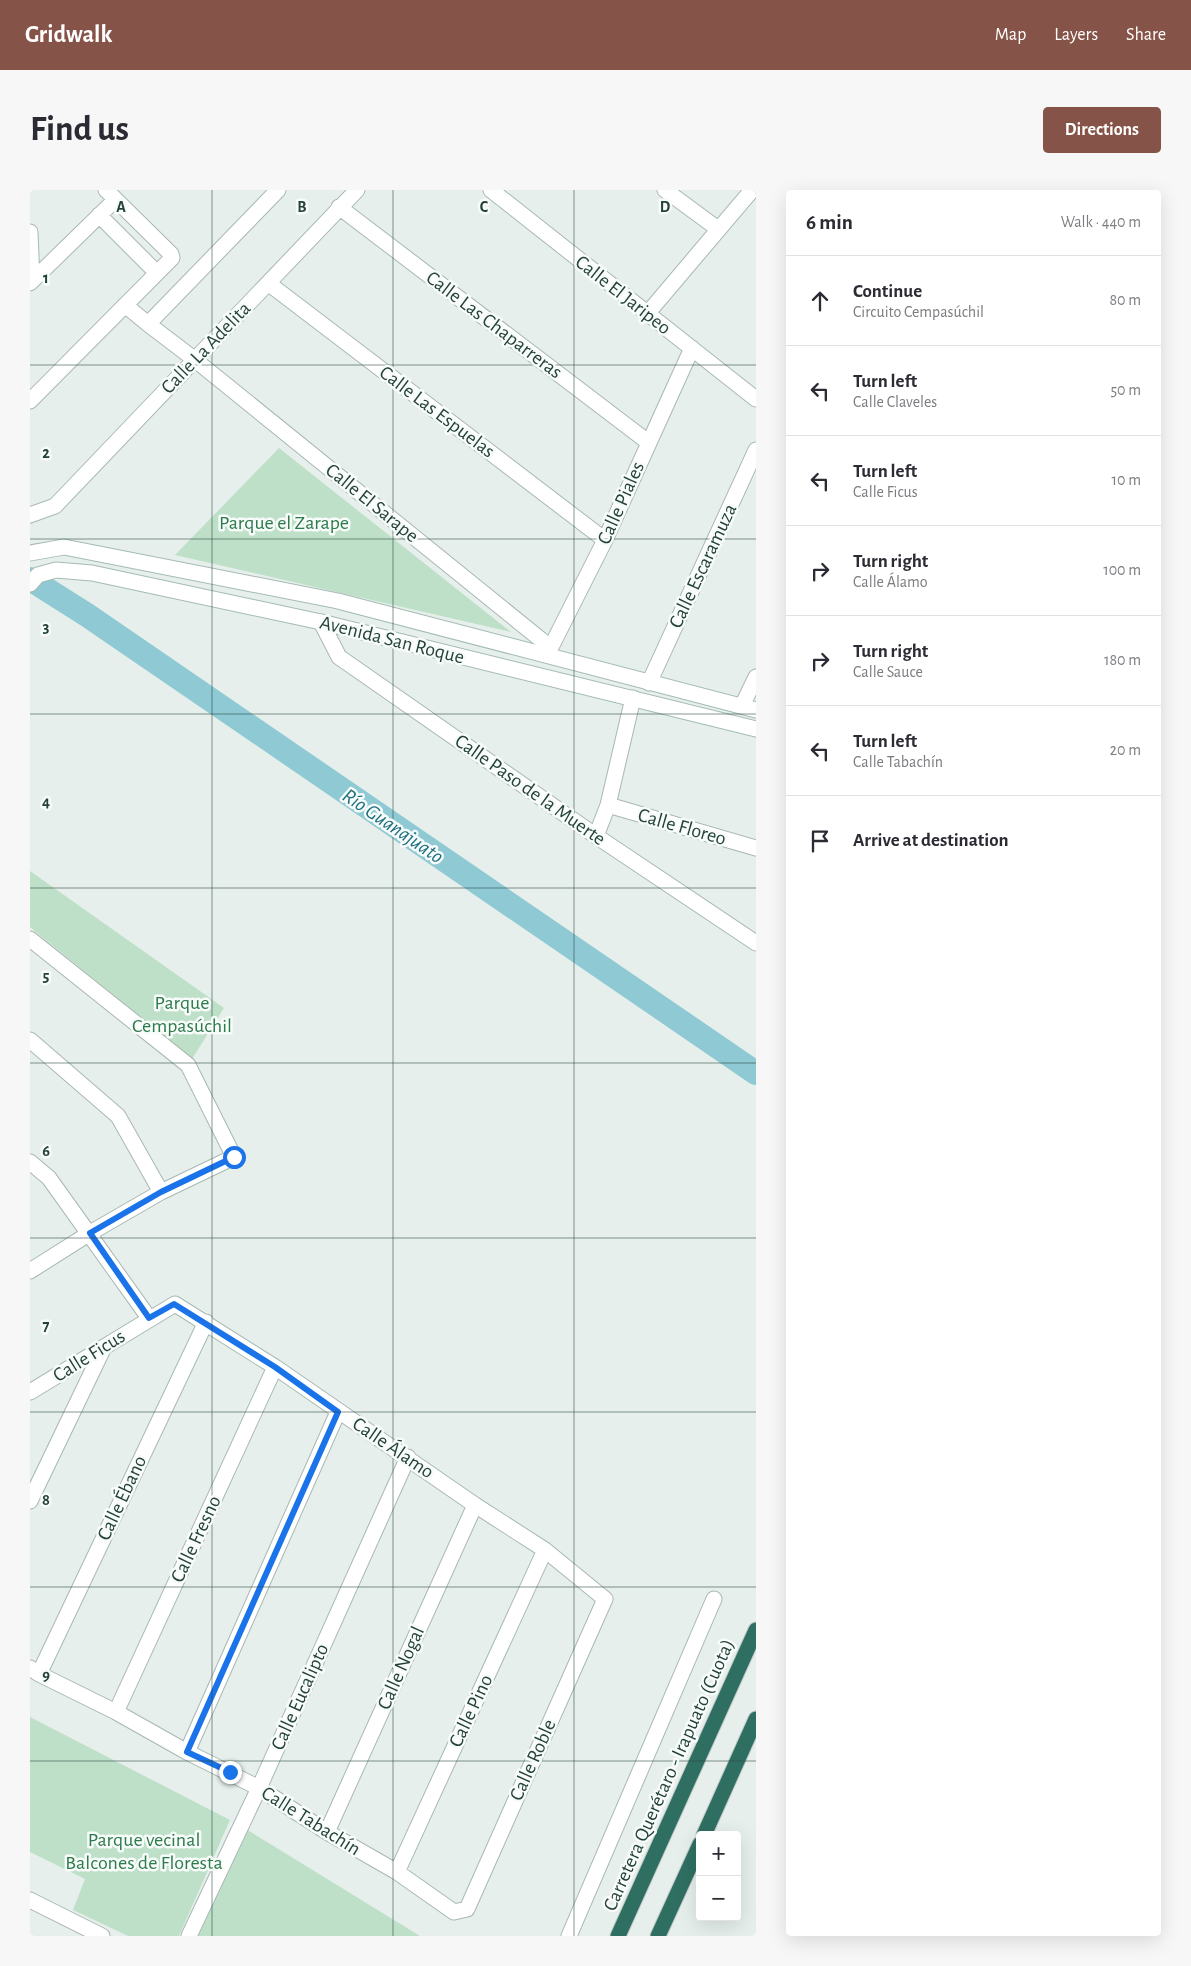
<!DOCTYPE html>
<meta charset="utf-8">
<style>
body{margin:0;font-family:"Alegreya Sans",sans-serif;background:#f7f7f7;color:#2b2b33}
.controls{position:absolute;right:15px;bottom:15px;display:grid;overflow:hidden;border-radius:5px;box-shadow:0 5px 20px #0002}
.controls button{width:45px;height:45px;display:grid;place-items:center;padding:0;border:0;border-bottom:1px solid #e1e1e2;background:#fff;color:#2b2b33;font:25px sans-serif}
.stop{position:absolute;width:15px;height:15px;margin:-11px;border:4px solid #1a73e8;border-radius:50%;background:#fff}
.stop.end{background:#1a73e8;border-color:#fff;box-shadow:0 1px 5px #0008}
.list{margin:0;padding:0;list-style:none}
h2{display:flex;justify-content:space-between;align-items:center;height:65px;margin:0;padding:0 20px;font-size:21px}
h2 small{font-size:16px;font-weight:400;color:#7c7c81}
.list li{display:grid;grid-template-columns:32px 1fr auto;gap:15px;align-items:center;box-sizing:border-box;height:90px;padding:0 20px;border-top:1px solid #e1e1e2}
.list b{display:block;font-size:19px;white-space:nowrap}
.list p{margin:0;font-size:16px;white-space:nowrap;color:#7c7c81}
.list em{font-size:16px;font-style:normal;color:#7c7c81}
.icon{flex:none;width:28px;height:28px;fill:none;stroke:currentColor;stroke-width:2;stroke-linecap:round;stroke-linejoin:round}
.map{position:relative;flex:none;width:726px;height:1746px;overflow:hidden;border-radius:5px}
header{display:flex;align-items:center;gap:30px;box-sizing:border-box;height:70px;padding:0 25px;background:#855347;color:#fff}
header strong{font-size:24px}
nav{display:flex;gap:28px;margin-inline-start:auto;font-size:18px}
.intro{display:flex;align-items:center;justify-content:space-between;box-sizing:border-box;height:120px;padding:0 30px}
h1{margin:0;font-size:35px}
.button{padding:12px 22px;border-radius:5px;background:#855347;color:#fff;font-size:18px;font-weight:700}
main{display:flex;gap:30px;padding:0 30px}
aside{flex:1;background:#fff;border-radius:5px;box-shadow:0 5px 20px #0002}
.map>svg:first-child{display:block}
.green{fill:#bfe0c8}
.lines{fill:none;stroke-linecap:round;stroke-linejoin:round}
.river{stroke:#8ec9d4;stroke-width:24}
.street-casing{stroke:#a8b8b2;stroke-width:17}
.secondary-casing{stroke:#a4bbb3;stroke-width:17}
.highway-casing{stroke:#c2cac8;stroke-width:17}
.street{stroke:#fff;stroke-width:15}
.secondary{stroke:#fff;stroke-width:15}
.highway{stroke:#2f6f62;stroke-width:15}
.route{stroke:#1a73e8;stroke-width:6}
.grid{fill:none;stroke:#24423a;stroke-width:1;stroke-opacity:0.55}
.labels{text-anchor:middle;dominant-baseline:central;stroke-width:5;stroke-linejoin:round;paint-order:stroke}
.street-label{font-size:20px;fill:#24423a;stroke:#f7fbf9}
.park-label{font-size:20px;fill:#2d7a4b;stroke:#f7fbf9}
.water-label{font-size:21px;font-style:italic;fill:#1c6f80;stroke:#f7fbf9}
.grid-label{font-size:16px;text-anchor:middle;font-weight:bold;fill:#24423a;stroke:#f7fbf9;stroke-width:5;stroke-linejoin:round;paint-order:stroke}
</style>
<header>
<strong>Gridwalk</strong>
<nav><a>Map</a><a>Layers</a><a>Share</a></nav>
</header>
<div class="intro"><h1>Find us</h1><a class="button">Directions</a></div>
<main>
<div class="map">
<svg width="726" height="1746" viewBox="0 0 726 1746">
<rect width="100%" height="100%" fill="#e6efeb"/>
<path class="green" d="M249 258 481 442 145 365Z
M0 681 194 818 162 869 0 737Z
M0 1527 200 1630 149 1746H98L43 1720 55 1689 0 1662Z
M216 1639 390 1746H167Z"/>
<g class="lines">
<path class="river" d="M0 389 57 425 726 883"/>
<defs>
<path id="street" d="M248 0 118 134 164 169 520 457
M461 0 726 209
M635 0 688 39
M309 17 618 252
M69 25 127 83
M0 42 2 91
M0 93 85 10
M238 93 575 350
M95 115 118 134
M617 124 722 0
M0 211 142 68 141 64 76 0
M0 325 25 316 327 0
M291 432 309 467 566 646 726 753
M517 465 575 350 662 158
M619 493 726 260
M712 516 726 487
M578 615 726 658
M566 646 578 615 603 508
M0 749 158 875 204 967 131 1002 60 1043 0 1081
M0 850 88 926 131 1002
M0 972 19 988 119 1128
M0 1202 145 1114 245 1177 445 1315 515 1360 575 1409 437 1719 424 1722 367 1682 297 1642 229 1598 157 1562 86 1522 9 1484 0 1478
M0 1311 73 1159
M9 1484 176 1132
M86 1522 245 1177
M157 1562 308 1222
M297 1642 445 1315
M367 1682 515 1360
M0 1710 72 1746
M159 1746 229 1598 378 1267
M539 1746 684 1409"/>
<path id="secondary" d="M0 363 34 357 308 411 726 520
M0 394 8 385 26 380 62 383 291 432 726 539"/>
<path id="highway" d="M674 1645 726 1529
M588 1746 726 1440
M628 1746 670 1654"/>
</defs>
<use href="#street" class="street-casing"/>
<use href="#secondary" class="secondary-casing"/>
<use href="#highway" class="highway-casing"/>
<use href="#street" class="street"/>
<use href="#secondary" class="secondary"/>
<use href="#highway" class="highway"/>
</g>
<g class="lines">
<path class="route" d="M200 1582 157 1562 308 1222 245 1177 144 1114 119 1128 60 1043 131 1002 204 967"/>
</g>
<path class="grid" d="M182 0V1746M363 0V1746M544 0V1746M0 175H726M0 349H726M0 524H726M0 698H726M0 873H726M0 1048H726M0 1222H726M0 1397H726M0 1571H726"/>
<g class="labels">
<g class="street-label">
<text transform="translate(593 105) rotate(38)">Calle El Jaripeo</text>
<text transform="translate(464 135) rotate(37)">Calle Las Chaparreras</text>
<text transform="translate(176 158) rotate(-46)">Calle La Adelita</text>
<text transform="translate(407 222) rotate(37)">Calle Las Espuelas</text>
<text transform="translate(342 313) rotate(39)">Calle El Sarape</text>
<text transform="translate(591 313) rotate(-66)">Calle Piales</text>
<text transform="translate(673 376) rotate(-65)">Calle Escaramuza</text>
<text transform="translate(362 450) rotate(14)">Avenida San Roque</text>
<text transform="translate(500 600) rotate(35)">Calle Paso de la Muerte</text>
<text transform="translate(652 637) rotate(16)">Calle Floreo</text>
<text transform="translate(59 1166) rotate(-32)">Calle Ficus</text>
<text transform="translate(363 1258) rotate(34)">Calle Álamo</text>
<text transform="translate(92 1308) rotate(-65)">Calle Ébano</text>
<text transform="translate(166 1349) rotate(-65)">Calle Fresno</text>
<text transform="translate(371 1478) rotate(-66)">Calle Nogal</text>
<text transform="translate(270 1507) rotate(-66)">Calle Eucalipto</text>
<text transform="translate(441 1521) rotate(-65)">Calle Pino</text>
<text transform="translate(503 1570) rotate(-66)">Calle Roble</text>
<text transform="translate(639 1585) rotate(-66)">Carretera Querétaro - Irapuato (Cuota)</text>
<text transform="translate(281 1631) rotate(32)">Calle Tabachín</text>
</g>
<g class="park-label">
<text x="254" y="333">Parque el Zarape</text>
<text x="152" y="813">Parque<tspan x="152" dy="23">Cempasúchil</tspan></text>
<text x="114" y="1650">Parque vecinal<tspan x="114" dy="23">Balcones de Floresta</tspan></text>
</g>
<g class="water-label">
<text transform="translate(363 636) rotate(34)">Río Guanajuato</text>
</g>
</g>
<g class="grid-label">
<text x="91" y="22">A</text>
<text x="272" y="22">B</text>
<text x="454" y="22">C</text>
<text x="635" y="22">D</text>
<text x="16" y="93">1</text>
<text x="16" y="268">2</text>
<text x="16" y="442">3</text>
<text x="16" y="617">4</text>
<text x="16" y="791">5</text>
<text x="16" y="966">6</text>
<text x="16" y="1141">7</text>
<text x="16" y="1315">8</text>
<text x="16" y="1490">9</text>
</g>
</svg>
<div class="controls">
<button>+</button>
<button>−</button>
</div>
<div class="stop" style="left:204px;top:967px"></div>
<div class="stop end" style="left:200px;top:1582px"></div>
</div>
<aside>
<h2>6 min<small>Walk · 440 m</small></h2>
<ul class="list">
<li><svg class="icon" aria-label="ahead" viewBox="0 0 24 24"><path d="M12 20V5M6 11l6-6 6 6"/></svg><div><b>Continue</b><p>Circuito Cempasúchil</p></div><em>80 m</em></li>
<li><svg class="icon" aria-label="left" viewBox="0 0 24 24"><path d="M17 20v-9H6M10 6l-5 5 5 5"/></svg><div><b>Turn left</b><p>Calle Claveles</p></div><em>50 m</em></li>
<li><svg class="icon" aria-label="left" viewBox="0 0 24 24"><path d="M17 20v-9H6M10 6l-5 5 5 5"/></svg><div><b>Turn left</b><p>Calle Ficus</p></div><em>10 m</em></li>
<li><svg class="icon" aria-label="right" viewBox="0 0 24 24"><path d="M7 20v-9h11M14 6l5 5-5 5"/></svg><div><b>Turn right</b><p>Calle Álamo</p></div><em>100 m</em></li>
<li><svg class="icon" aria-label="right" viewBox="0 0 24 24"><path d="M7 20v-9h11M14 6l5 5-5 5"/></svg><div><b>Turn right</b><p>Calle Sauce</p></div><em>180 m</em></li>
<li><svg class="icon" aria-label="left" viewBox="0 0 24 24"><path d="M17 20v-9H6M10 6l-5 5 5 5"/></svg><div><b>Turn left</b><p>Calle Tabachín</p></div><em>20 m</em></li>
<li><svg class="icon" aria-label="arrive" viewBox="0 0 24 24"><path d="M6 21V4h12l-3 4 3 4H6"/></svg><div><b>Arrive at destination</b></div></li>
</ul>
</aside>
</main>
